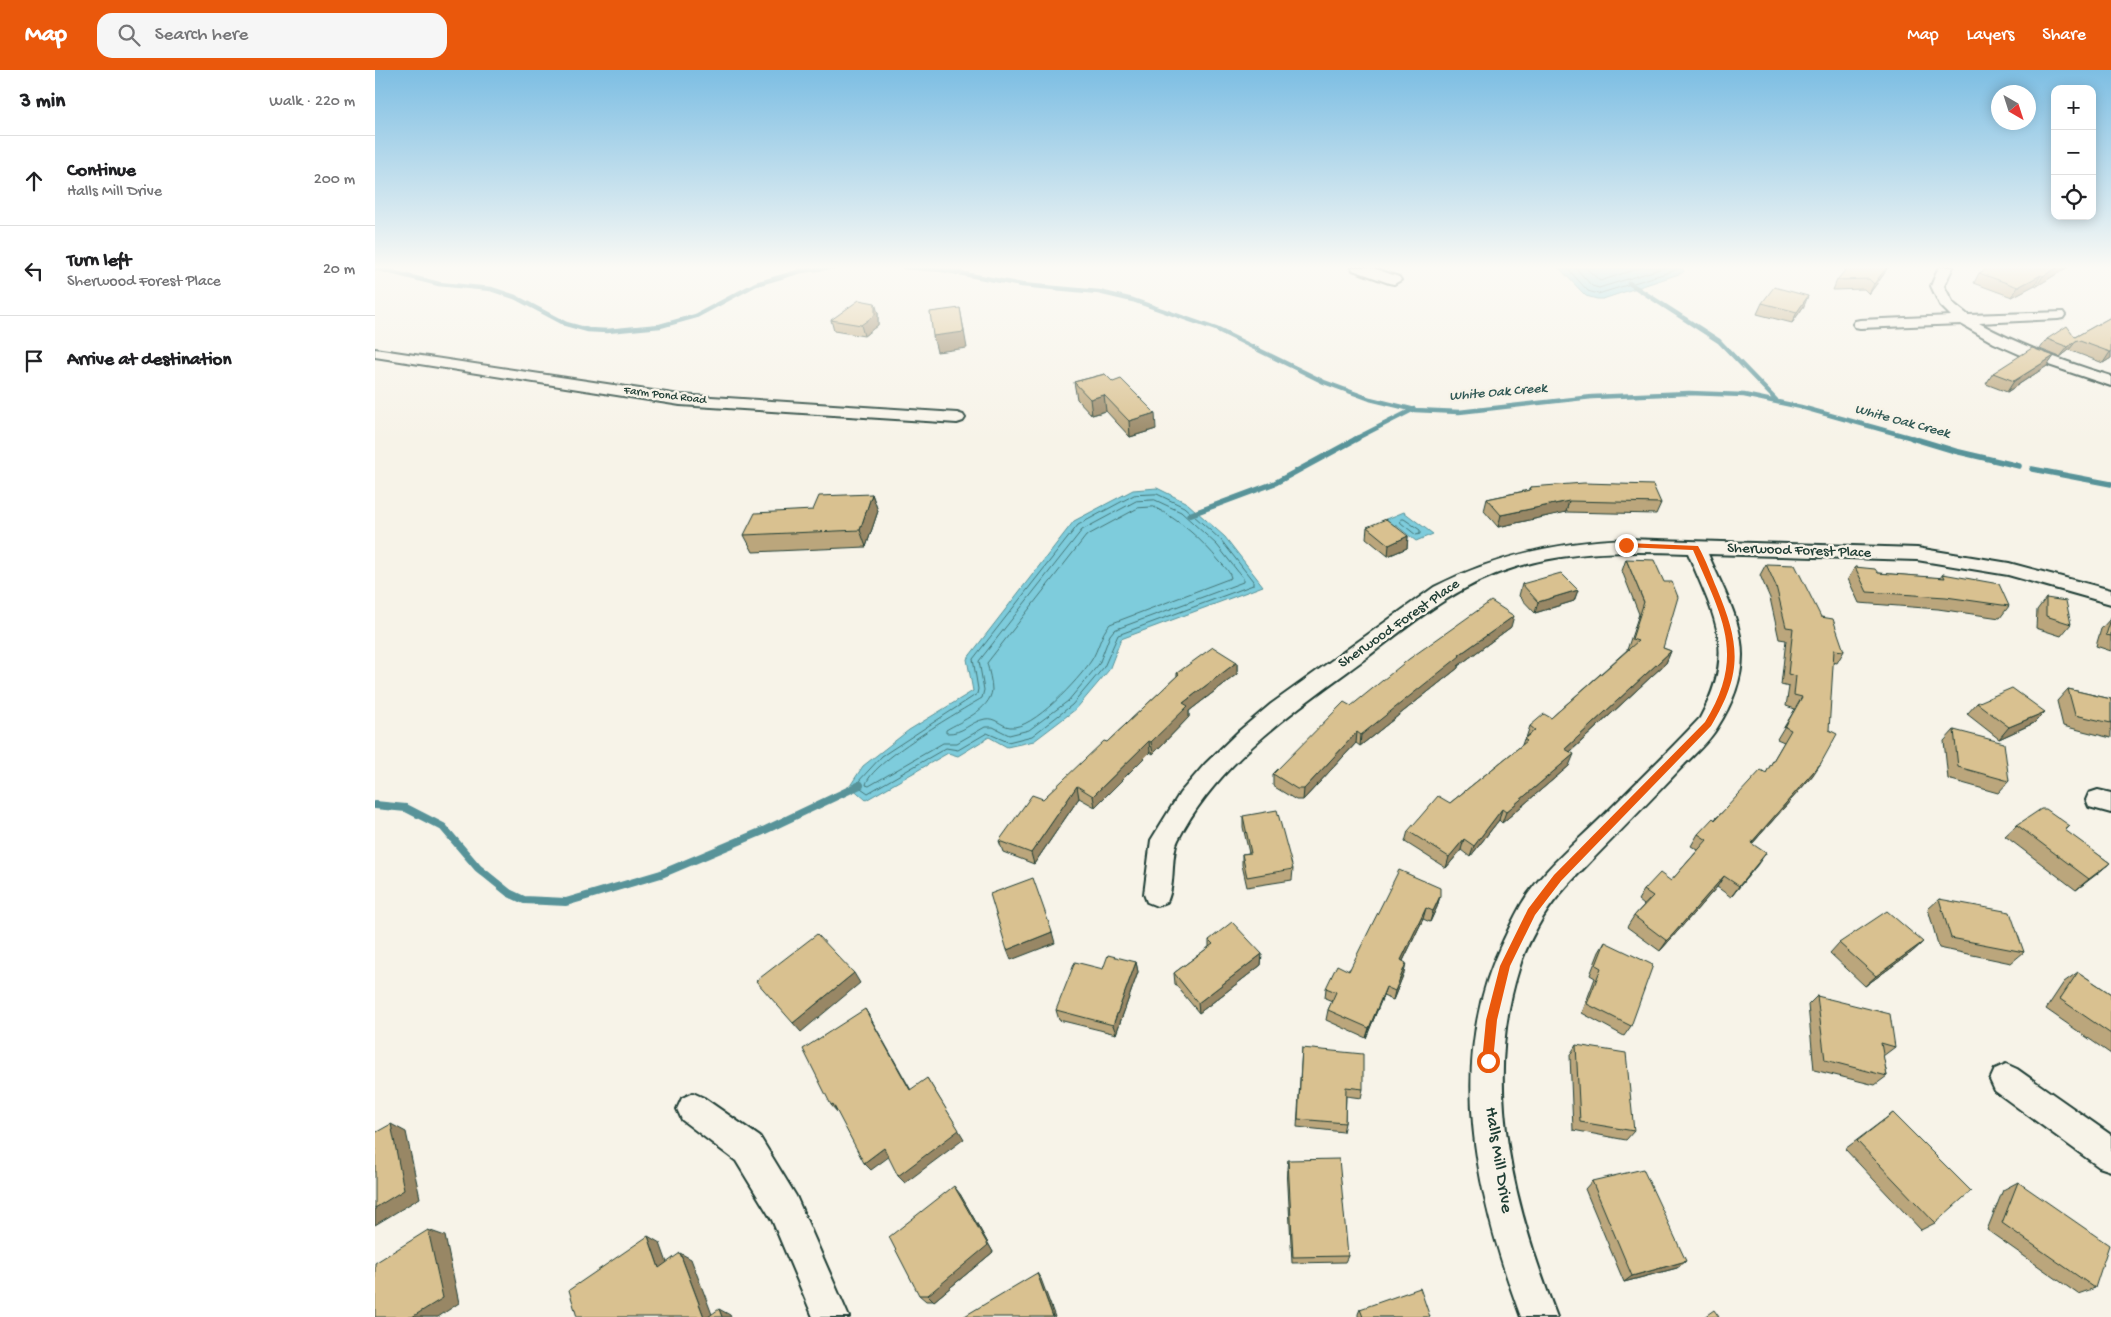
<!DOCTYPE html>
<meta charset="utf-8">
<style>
body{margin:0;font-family:"Gochi Hand",sans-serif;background:#f6f6f6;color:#202124}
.controls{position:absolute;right:15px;top:15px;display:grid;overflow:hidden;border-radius:10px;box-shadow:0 2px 12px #0003}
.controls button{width:45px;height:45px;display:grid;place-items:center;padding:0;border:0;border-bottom:1px solid #e0e0e0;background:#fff;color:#202124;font:25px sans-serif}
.compass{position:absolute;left:1616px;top:15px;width:45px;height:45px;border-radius:50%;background:#fff;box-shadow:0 2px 12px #0003;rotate:141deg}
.stop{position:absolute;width:15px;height:15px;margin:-11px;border:4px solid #ea580c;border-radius:50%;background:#fff}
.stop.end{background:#ea580c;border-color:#fff;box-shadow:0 1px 5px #0008}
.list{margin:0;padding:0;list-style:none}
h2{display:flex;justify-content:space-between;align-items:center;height:65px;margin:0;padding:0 20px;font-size:21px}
h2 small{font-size:16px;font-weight:400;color:#757577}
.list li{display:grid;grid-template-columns:32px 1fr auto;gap:15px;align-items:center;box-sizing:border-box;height:90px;padding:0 20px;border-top:1px solid #e0e0e0}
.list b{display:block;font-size:19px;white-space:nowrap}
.list p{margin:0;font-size:16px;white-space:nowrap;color:#757577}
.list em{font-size:16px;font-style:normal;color:#757577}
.icon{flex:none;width:28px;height:28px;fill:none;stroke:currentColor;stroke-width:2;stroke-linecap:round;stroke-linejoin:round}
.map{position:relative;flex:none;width:1736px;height:1247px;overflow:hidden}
header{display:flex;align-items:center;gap:30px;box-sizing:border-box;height:70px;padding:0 25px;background:#ea580c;color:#fff}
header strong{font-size:24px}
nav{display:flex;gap:28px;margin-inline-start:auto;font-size:18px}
.search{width:350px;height:45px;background:#f6f6f6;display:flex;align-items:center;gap:12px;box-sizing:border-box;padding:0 18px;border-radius:15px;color:#757577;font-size:19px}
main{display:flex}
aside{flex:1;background:#fff}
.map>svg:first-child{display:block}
.water{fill:#7eccdc;stroke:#589399}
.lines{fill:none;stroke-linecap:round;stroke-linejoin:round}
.shore{stroke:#457677;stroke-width:1}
.stream-far2{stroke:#589399;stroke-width:4.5}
.stream-far1{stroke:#589399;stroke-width:5.5}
.stream{stroke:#589399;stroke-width:8}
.minor-casing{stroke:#1f3d34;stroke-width:4}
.minor{fill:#f7f3e8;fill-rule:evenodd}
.wall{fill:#bba67c;stroke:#1f3d34}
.shaded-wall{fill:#988765;stroke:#1f3d34}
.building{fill:#d9c190;stroke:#1f3d34}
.route{fill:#ea580c}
.labels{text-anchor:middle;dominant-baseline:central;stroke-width:5;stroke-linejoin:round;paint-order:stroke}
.far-street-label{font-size:12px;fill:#1f3d34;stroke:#f7f3e8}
.far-water-label{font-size:14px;font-style:italic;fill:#325a56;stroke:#f7f3e8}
.street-label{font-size:15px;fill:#1f3d34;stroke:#f7f3e8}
.near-street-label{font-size:18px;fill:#1f3d34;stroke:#f7f3e8}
</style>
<header>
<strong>Map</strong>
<div class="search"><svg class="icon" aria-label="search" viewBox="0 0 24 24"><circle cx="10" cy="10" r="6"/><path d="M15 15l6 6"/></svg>Search here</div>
<nav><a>Map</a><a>Layers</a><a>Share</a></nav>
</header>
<main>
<aside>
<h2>3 min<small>Walk · 220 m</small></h2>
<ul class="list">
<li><svg class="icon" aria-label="ahead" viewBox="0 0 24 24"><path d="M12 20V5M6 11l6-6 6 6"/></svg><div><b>Continue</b><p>Halls Mill Drive</p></div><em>200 m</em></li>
<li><svg class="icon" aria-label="left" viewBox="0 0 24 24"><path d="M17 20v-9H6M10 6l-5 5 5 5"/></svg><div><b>Turn left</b><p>Sherwood Forest Place</p></div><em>20 m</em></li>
<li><svg class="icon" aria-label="arrive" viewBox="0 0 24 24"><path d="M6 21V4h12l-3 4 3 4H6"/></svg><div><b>Arrive at destination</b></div></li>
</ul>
</aside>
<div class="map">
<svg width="1736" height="1247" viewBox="0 0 1736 1247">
<rect width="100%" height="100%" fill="#f7f3e8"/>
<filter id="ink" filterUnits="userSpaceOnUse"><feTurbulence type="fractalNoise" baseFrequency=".02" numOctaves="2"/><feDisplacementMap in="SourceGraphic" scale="10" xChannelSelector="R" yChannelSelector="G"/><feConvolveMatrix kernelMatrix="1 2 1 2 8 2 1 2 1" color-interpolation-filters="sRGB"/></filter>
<g filter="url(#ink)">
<path class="water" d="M1183 197H1305L1309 201 1307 203 1228 229H1222L1211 226Z
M782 418 812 433 850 467 888 516 746 569 734 600 701 639 659 671 632 677 614 667 583 686 573 683 491 730 475 716 488 696 534 660 598 621 592 589 699 451 758 420Z
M1029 442 1058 464 1041 471 1022 456H1013L1007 451Z"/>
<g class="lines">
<path class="shore" d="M1191 197 1213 221 1223 224 1301 200 1303 197
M1200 197 1217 216 1224 218 1291 197
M1210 197 1225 211 1268 197
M782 424 809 437 846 470 878 511V515L743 565 729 597 697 635 657 666 633 672 612 663 583 680 571 678 493 723 483 716 482 713 507 686 602 624 603 619 598 589 703 455 759 425Z
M780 430 806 442 842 475 868 508V512L739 560 735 565 724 594 693 631 654 660 634 665 618 657H610L582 673H568L494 716 491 715C494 693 585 641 607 628L609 620 604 591 707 460 761 431Z
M779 437C806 451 826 469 845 492 850 497 855 502 856 508L735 554C725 565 724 579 716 591 704 609 658 660 635 657 626 656 620 647 610 649 594 652 589 664 571 663V660C586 651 615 640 617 620 617 612 614 601 612 593L711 466 763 438Z
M1026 449H1029L1045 460V464L1041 465 1026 453Z"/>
<path class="stream-far2" d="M529 197 568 200 647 215 724 222 758 230 841 259 949 312 995 329 1040 340 1084 342 1217 327 1314 323 1369 325 1426 337 1541 369
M0 198 64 214 116 219 140 227 191 254 213 260 232 261 285 256 321 246 381 214 426 201 459 197
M1254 213 1344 271 1401 330
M980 369 1039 339"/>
<path class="stream-far1" d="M1537 368 1580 381 1644 396
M1657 399 1736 414
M814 445 900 413 983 368"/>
<path class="stream" d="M0 735 31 738 68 757 103 798 134 823 149 830 191 832 286 804 388 761 485 715"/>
<defs>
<path id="minor" d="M977 197H995L1024 207 1026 210 1019 214 1014 213 978 200Z
M1564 197H1578L1569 216 1578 233 1593 245 1688 242 1690 245 1688 248 1683 249 1604 253C1646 276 1690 292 1736 306V316L1653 288 1619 273 1586 254 1485 258 1480 257 1478 254 1480 251 1485 250 1576 246 1565 235 1556 216Z
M0 279 305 325 582 343 588 345 590 348 588 351 582 353 305 335 0 287Z
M1251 469 1542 478 1634 493 1736 520V534L1633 505 1542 490 1333 484C1346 515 1367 550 1367 585 1367 611 1356 636 1342 658 1333 673 1317 686 1305 699 1274 732 1243 763 1212 795 1194 813 1175 833 1163 856 1156 869 1148 884 1144 899 1107 1015 1139 1137 1182 1247H1146C1101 1126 1069 988 1130 867 1137 852 1144 837 1153 824 1173 796 1199 774 1224 750 1258 716 1292 683 1325 648 1362 579 1340 549 1313 483 1255 481 1198 480 1141 497 1083 514 1038 552 991 588 923 638 842 692 803 770 795 786 801 813 792 832L782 836 772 832 769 824 776 770 805 723 830 694 864 661 896 634 1059 517C1120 486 1182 472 1251 469Z
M1723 720 1736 723V743L1714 737 1711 730 1714 723Z
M1631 994 1642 999 1736 1065V1101L1724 1097 1620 1021 1615 1010 1620 999Z
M318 1023 329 1028 385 1067 421 1126 474 1247H438L397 1150 361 1091 307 1050 302 1039 307 1028Z"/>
</defs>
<use href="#minor" class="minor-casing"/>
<use href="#minor" class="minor"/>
</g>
<path class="wall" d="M1693 197 1662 216 1660 215 1637 227 1599 213 1604 203Z
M1509 204 1494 224 1489 219 1458 220 1462 210Z
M1387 233 1429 236 1417 253 1382 244Z
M503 243V255L489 266 459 261 456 250Z
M1736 247V288L1728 293 1694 280 1685 287 1665 279 1672 269 1700 267Z
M1679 286 1672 296 1632 322 1611 314 1618 303Z
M730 304 781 359 755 367 731 341 717 345 702 329 699 312Z
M1155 417 1286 433 1281 444 1191 442 1123 457 1109 441 1112 429 1154 420Z
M497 424 503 441 491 477 378 482 369 465 438 440Z
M992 457 1033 466 1032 478 1013 486 991 468Z
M1251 489 1288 578 1296 581 1291 593 1195 682 1194 696 1127 753 1124 750 1095 787 1086 780 1071 798 1030 772 1033 761 1075 733 1147 675 1149 669 1151 668 1155 656 1176 648 1252 580 1264 544 1247 501Z
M1391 494 1446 547 1469 581 1462 593 1458 592 1438 705 1377 774 1383 794 1356 827 1342 817 1285 881 1252 857 1259 846 1269 835 1263 830 1269 820 1296 811 1323 780 1316 776 1323 764 1391 703 1409 672 1402 669 1420 639 1411 636 1414 617 1406 615 1411 570 1404 569 1395 528 1385 505Z
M1480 497 1503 503 1565 508 1568 504 1634 536 1625 548 1563 539 1484 533 1473 509Z
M1147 514 1203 520 1199 531 1160 543 1144 526Z
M1671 528 1696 554 1686 566 1661 558 1662 540Z
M1736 548V581L1721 576 1726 559Z
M1136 557 1083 596V598L985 676 981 673 928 730H921L898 716V704L976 636Z
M862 592V604L814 641V647L778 684 775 682 720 737 704 728 659 794 628 782 624 771 668 729 732 672 802 606V603Z
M1693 619 1736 629V668L1688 656 1682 631Z
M1602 633 1670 642 1659 653 1624 669 1592 644Z
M1579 660 1634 711 1623 723 1573 709 1569 671Z
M868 746 918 799 917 810 872 817 867 795V784L874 783 868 757Z
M1642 755 1695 756 1690 761 1735 793 1701 820 1630 766Z
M1065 826 1062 837 1055 852 1048 849 1028 891 1029 903 1018 930 1008 926 991 968 951 950 953 940 957 931 950 928 951 918Z
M1564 829 1649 882 1636 893 1564 878 1553 839Z
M834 870 887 884 886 895 824 943 800 914 799 903 834 877Z
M1230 872 1256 956 1249 966 1207 943 1220 908 1215 905 1224 882Z
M1548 872 1537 882 1490 916 1455 883 1464 873Z
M761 892 763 902 741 964 684 950 681 940 728 899Z
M1703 902 1736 924V984L1671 939 1689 912Z
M1442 926 1520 977 1508 986 1512 1006 1500 1015 1439 1000 1433 935Z
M1201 975 1259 1061 1251 1070 1198 1060 1195 985Z
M927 978 988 1019 986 1028 971 1026 970 1053 968 1062 922 1057Z
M1518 1043 1560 1153 1546 1160 1470 1079Z
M913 1090 973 1186 970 1192 917 1193 912 1098Z
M1217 1111 1311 1191 1302 1198 1249 1212 1210 1119Z
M1643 1112 1720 1218 1703 1224 1612 1160 1628 1120Z
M585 1124 618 1182 559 1231H551L544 1225Z
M985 1239 1055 1247H983V1244Z"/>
<path class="shaded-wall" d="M1512 197H1513L1509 204 1494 224 1499 214Z
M1683 197H1693L1662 216 1668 206Z
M1666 205 1660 215 1637 227 1643 217Z
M1433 226 1429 236 1417 253 1422 242Z
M500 233 503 243V255L489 266 486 255Z
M585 238 592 278 562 282 558 266Z
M1702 270 1694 280 1685 287 1693 277Z
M1735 282H1736V288L1728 293Z
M1679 286 1672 296 1632 322 1639 311Z
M729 325 731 341 717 345 715 329Z
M780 343 781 359 755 367 754 351Z
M497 424 503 441 491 477 485 460Z
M1194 431 1191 442 1123 457 1126 445Z
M1033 466 1032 478 1013 486 1014 475Z
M1203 520 1199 531 1160 543 1163 532Z
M1139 546 1136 557 1083 596V598L985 676 986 665 1084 585Z
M1296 581 1291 593 1186 690 1190 679Z
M862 592V604L814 641V647L778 684 776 672 808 633Z
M1670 642 1659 653 1624 669 1634 657Z
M982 662 981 673 928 730 929 719Z
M774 671 775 682 720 737 718 726Z
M1199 684 1194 696 1127 753 1131 742Z
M1446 693 1438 705 1368 784 1376 773Z
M702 716 704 728 659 794 656 783Z
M1127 739 1124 750 1095 787 1099 776Z
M1089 769 1086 780 1071 798 1074 787Z
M1391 783 1383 794 1356 827 1364 816Z
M1735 793 1722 804 1701 820 1714 809Z
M1349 806 1342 817 1285 881 1292 871Z
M1065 826 1062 837 1055 852 1058 841Z
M1051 838 1048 849 1023 901 1026 890Z
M677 862 680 873 636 890 632 880Z
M1548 872 1537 882 1490 916 1501 906Z
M887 884 886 895 824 943 823 933Z
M761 892 763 902 741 964 738 955Z
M1031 893 1029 903 1018 930 1020 921Z
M479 903 485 913 426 962 418 953Z
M1011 917 1008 926 991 968 994 958Z
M490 939 496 949 541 1029 535 1020Z
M552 1008 589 1069 530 1113 523 1106Z
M458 1034 464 1044 456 1035Z
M16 1054 31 1062 45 1128 0 1155V1138Z
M509 1078 515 1086 496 1100 489 1093Z
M579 1116 585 1124 618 1182 559 1231 553 1225Z
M53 1160 70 1166 84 1233 63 1247H37Z
M273 1166 285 1173 296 1204 284 1198Z
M305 1183 316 1189 338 1247H329Z
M1311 1191 1302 1198 1249 1212 1257 1206Z
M662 1203 666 1209 680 1247H678Z
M344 1239 355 1245 356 1247H347Z"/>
<path class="building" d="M1473 197H1512L1499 214 1494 209 1462 210Z
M1616 197H1683L1668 206 1666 205 1643 217 1604 203Z
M1399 217 1433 226 1422 242 1387 233Z
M484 230 500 233V245L486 255 456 250Z
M585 238 589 262 558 266 555 242Z
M1736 247V282H1735L1702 270 1693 277 1672 269 1692 256 1700 267Z
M1657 278 1679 286 1639 311 1618 303Z
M730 304 738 312 746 309 780 343 754 351 729 325 715 329 699 312Z
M1209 413 1278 415 1286 433 1194 431 1126 445 1112 429 1155 420V417Z
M497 424 485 460 369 465 380 443 438 440 444 426Z
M1011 449 1033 466 1014 475 992 457Z
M1251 489 1279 490 1289 512H1297L1303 527 1288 578 1296 581 1190 679 1199 684 1131 742 1127 739 1099 776 1089 769 1074 787 1033 761 1063 726 1075 733 1152 671 1149 669 1160 660 1155 656 1169 644 1176 648 1263 571 1257 569 1269 532Z
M1391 494 1420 495 1446 547 1458 549 1469 581 1459 580 1454 660 1462 664 1446 693 1376 773 1391 783 1364 816 1349 806 1292 871 1259 846 1278 826 1269 820 1285 803 1296 811 1332 770 1323 764 1338 748 1340 750 1386 700 1391 703 1416 660 1410 657 1427 627 1419 625 1421 606 1413 604 1418 558 1411 557 1401 516Z
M1480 497 1500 499 1503 503 1570 508 1568 504 1624 514 1634 536 1571 527 1492 522Z
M1186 503 1203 520 1163 532 1147 514Z
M1671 528 1691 531 1696 554 1671 546Z
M1116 531 1139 546 1084 585 1085 586 986 665 982 662 929 719H922L898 704 969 632 976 636 1034 589Z
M1736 549V566L1731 565Z
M838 577 862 592 808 633 813 636 776 672 774 671 718 726 702 716 656 783 624 771 657 725 668 729 729 671 732 672 804 604 802 603Z
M1637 618 1670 642 1634 657 1602 633Z
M1693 619 1736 629V653L1700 645Z
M1579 660 1629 673 1634 711 1583 697Z
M1666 739H1671L1695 756 1690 760 1735 793 1714 809 1642 755Z
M902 740 918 799 872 807 867 784 876 783 868 746Z
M1024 800 1065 818V826L1058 841 1051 838 1026 890 1031 893 1020 921 1011 917 994 958 953 940 961 922 951 918 962 895 974 901Z
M658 808 677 862 632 880 615 824Z
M1564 829 1635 842 1649 882 1576 868Z
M1512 841 1548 872 1501 906 1464 873Z
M857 852 887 884 823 933 799 903 838 874 834 870Z
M442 864 479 903 418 953 381 911Z
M1230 872 1278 895 1256 956 1212 934 1226 898 1221 895Z
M733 885 761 892 738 955 681 940 700 892 728 899Z
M1703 902 1736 924V964L1685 929Z
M1442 926 1515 944 1520 977 1506 973 1512 1006 1450 990Z
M490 939 535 1020 552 1008 584 1060 523 1106 509 1078 489 1093 458 1034 456 1035 428 979Z
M1201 975 1251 983 1259 1061 1205 1052Z
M927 978 988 984V1019L971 1017 970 1053 923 1049Z
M1518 1043 1596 1121 1560 1153 1482 1071Z
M16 1054 29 1120 0 1138V1063Z
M964 1089 973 1186 918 1187 913 1090Z
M1268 1099 1311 1191 1257 1206 1217 1111Z
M1643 1112 1734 1175 1720 1218 1627 1153Z
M579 1116 613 1175 553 1225H544L514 1167Z
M53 1160 68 1228 37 1247H0V1193Z
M273 1166 284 1198 305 1183 329 1247H202L194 1220Z
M662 1203 678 1247H588Z
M1045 1218 1055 1247H988L985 1239Z
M344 1239 347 1247H333Z
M1339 1240 1344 1247H1329Z"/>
</g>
<linearGradient id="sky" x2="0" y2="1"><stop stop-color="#7dbee3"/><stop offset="0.53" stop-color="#fbfaf5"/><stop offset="1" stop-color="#fbfaf5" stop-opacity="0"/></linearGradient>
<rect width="1736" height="372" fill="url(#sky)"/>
<path class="route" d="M1251 473 1323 476C1331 490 1336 505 1342 519 1365 574 1368 603 1336 656L1186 811 1160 845 1135 896 1122 950 1118 991 1117 995 1113 997 1109 995 1107 991 1111 950 1125 896 1153 839 1179 805 1330 652C1372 584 1346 546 1318 480L1249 477 1248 475Z"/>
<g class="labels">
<g class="far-street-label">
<text transform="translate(290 326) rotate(7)">Farm Pond Road</text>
</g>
<g class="far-water-label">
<text transform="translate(1123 323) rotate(-5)">White Oak Creek</text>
<text transform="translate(1527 352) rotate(15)">White Oak Creek</text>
</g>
<g class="street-label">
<text transform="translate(1424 481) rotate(2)">Sherwood Forest Place</text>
<text transform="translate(1024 554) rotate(-35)">Sherwood Forest Place</text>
</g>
<g class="near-street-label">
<text transform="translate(1123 1090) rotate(81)">Halls Mill Drive</text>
</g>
</g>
</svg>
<div class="controls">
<button>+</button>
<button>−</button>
<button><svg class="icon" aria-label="locate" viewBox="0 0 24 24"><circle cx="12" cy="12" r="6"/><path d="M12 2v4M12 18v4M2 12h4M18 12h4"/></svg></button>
</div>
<svg class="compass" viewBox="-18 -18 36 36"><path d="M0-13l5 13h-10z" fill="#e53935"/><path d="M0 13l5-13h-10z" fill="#757577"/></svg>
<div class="stop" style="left:1113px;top:991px"></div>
<div class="stop end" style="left:1251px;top:475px"></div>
</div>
</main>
